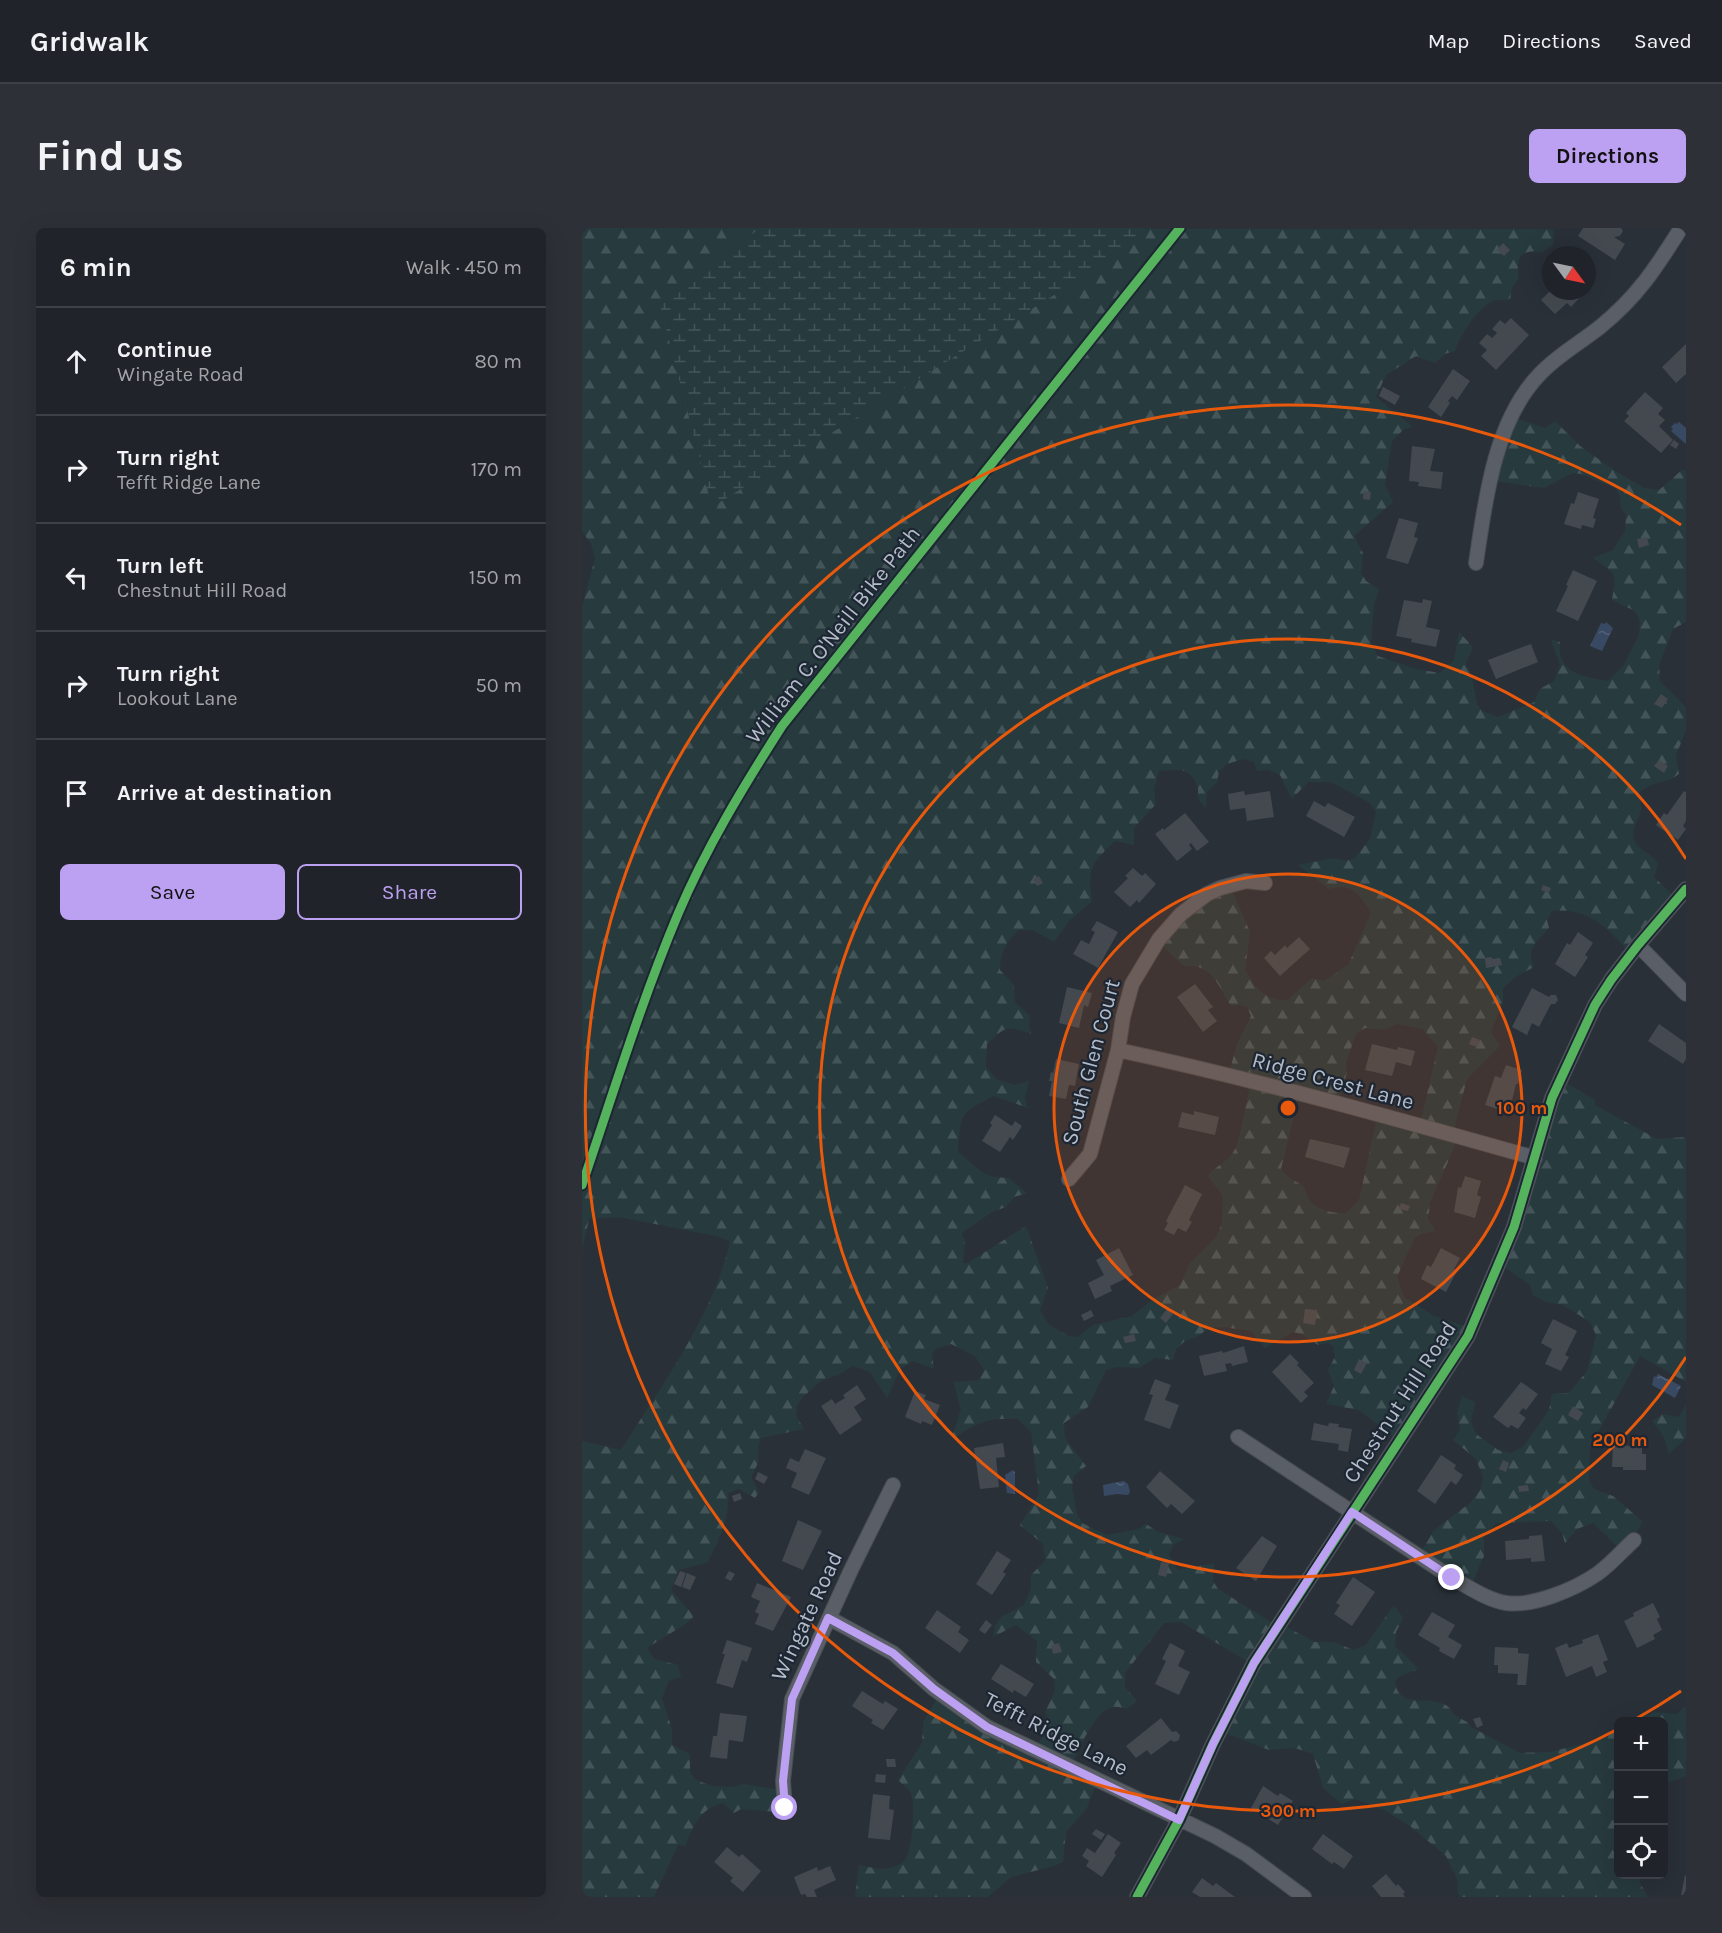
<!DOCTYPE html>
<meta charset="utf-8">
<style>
body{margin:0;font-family:Karla,sans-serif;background:#2d3036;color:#f1f3f6}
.controls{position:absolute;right:18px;bottom:18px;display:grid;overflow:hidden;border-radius:9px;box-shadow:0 6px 24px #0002}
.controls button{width:54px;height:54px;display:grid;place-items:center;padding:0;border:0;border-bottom:2px solid #3d4147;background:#20242a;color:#f1f3f6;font:30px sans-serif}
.compass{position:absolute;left:960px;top:18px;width:54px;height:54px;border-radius:50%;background:#20242a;box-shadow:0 6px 24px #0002;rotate:123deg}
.stop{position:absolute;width:18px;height:18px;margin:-14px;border:4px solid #bca0f2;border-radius:50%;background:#fff}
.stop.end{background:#bca0f2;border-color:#fff;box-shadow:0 2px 6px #0008}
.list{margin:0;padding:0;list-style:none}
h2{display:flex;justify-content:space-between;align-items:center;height:78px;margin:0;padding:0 24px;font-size:26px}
h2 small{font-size:20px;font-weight:400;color:#a2a4a8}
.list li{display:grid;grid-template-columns:39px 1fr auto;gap:18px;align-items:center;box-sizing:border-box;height:108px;padding:0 24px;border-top:2px solid #3d4147}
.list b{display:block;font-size:22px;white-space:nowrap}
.list p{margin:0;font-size:20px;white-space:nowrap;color:#a2a4a8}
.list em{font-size:20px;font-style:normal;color:#a2a4a8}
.actions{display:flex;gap:12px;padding:18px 24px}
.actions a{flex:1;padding:14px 0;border:2px solid #bca0f2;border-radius:9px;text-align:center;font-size:21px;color:#bca0f2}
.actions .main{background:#bca0f2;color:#111}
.icon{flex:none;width:33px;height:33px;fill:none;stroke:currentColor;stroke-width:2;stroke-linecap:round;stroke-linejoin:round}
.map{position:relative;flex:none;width:1104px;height:1669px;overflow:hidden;border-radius:9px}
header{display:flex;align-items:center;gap:36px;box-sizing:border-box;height:84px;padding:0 30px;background:#20242a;border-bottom:2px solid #3d4147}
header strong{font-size:28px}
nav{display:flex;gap:33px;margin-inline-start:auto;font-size:21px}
.intro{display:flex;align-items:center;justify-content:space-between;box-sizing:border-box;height:144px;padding:0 36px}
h1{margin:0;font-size:42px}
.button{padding:15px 27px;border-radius:9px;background:#bca0f2;color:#111;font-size:21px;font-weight:700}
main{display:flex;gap:36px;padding:0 36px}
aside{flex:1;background:#20242a;border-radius:9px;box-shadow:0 6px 24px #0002}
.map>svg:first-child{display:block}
.forest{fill:url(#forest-firs);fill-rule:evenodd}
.wetland{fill:url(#wetland-marsh)}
.water{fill:url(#water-ripples)}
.building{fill:#444950}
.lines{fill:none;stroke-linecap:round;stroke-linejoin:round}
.minor-casing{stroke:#484c53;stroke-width:16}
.minor{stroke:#5a5e66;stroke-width:14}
.cycleway-casing{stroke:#1d2633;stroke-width:13}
.cycleway{stroke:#56b35d;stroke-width:9}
.route{stroke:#bca0f2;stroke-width:8}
.ring{fill:none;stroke:#e8590c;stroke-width:3}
.labels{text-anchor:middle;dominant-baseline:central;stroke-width:4.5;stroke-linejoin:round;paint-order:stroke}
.street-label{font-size:22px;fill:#b4bcc9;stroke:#1d2633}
.centre{fill:#e8590c;stroke:#1d2633;stroke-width:3}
.ring-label{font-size:18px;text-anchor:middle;font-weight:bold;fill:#e8590c;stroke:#1d2633;stroke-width:4.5;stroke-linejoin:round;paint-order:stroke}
</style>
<header>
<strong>Gridwalk</strong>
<nav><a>Map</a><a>Directions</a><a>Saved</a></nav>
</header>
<div class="intro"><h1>Find us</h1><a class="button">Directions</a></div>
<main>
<aside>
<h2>6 min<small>Walk · 450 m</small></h2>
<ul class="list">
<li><svg class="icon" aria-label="ahead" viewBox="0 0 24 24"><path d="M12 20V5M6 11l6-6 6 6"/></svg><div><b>Continue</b><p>Wingate Road</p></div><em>80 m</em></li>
<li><svg class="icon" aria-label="right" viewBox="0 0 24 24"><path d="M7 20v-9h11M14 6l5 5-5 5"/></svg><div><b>Turn right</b><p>Tefft Ridge Lane</p></div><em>170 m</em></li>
<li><svg class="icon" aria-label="left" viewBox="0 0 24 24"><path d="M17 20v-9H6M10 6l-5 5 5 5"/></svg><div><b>Turn left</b><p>Chestnut Hill Road</p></div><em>150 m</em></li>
<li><svg class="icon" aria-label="right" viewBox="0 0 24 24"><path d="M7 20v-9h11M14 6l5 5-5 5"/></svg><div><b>Turn right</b><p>Lookout Lane</p></div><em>50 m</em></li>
<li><svg class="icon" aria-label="arrive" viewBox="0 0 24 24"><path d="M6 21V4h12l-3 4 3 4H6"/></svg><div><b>Arrive at destination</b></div></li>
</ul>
<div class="actions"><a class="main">Save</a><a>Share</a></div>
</aside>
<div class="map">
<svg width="1104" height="1669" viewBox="0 0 1104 1669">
<defs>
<pattern id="forest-firs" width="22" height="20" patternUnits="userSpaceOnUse" patternTransform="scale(1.5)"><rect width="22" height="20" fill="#273a3e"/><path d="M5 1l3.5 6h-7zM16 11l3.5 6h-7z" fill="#445559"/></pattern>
<pattern id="wetland-marsh" width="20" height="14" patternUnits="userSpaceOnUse" patternTransform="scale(1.5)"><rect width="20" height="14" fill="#273a3e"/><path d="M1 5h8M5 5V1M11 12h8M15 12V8" fill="none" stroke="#445559"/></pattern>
<pattern id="water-ripples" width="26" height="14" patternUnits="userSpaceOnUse" patternTransform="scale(1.5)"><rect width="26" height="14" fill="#384963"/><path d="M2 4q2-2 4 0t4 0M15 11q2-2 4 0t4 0" fill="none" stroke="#526178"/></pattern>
</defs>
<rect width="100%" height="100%" fill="#2a3038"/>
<path class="forest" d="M0 0 972 1 971 17 960 24C937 21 934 29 937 50L930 60 928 72C922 72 914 71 909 74 896 80 877 109 873 123L863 126 853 135 834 128 804 147 794 169 831 199 822 201 810 213 803 257 811 274 772 308 781 325 779 345 784 353 797 361 792 376 789 414 796 428 834 441 858 445 872 432 877 404 891 419 884 435 890 449 895 476 900 483 916 489 952 474 958 461 972 453 978 437 969 411 978 414C974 445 1001 449 1026 453L1042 437 1057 407 1058 393 1053 383 1030 372C1035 343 1034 347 1011 330L1031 322 1043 303 1044 287 1039 280 1038 268 1033 260 999 246 991 245 962 260 913 253 933 190 963 200 973 193 998 218 1032 242 1062 260 1077 262 1100 242 1104 243V394L1091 401 1077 437 1078 453 1104 479V503L1094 527 1097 546C1083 557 1072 551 1057 565 1058 571 1060 579 1058 585 1055 596 1046 605 1055 617 1062 625 1069 625 1076 636L1072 649 1095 671 1050 727C1027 702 1008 679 970 683L965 692 967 700C955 714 943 720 952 739L935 748 921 760V773L909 804 918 818 885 851 871 905 875 913 848 975 846 992 854 1003 839 1006 832 1011 815 1049 822 1069 852 1088 886 1099 813 1210 777 1182 744 1176 752 1158 746 1142 753 1129 751 1118 746 1115 736 1117 720 1106 711 1104 683 1120 669 1103 641 1099 627 1100 615 1109 603 1113 594 1121 591 1132 573 1130 557 1140 535 1139 524 1142 506 1179 482 1195 483 1210 504 1238 492 1248 490 1259 495 1286 500 1295 525 1307 556 1301 564 1296 576 1304 602 1311 591 1317 587 1327 596 1342 632 1335 631 1353 636 1361 689 1394H695L733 1414H751L772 1422 784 1417 812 1377 821 1390 814 1404 813 1418 837 1441 818 1448 813 1453C816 1482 845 1467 864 1477 868 1479 870 1485 874 1488 880 1492 885 1492 889 1499L938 1525 968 1524 1008 1514 1036 1501V1646L1056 1647 1059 1657 1066 1669H878L876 1665 875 1651 864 1628 828 1598 802 1582 773 1571 760 1576 741 1560 731 1526 713 1520 687 1522 636 1502 665 1433 599 1394 582 1395 543 1445V1459L555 1473 545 1481C541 1480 535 1478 531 1479 513 1482 495 1524 489 1540L515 1553 505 1580 484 1604 481 1634 472 1638 429 1649 406 1669H273L277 1637C293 1640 308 1645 322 1633 330 1626 334 1577 329 1566 327 1561 320 1556 316 1552L340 1515 341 1494 356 1468 454 1522 467 1492 463 1484 473 1463 472 1451 454 1434 455 1413 434 1397 411 1409 413 1398 419 1389 442 1377 449 1361V1347L463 1333 461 1316 438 1297 457 1266 449 1204 436 1191C409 1190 397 1193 374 1209L371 1206 379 1181C375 1172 375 1162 371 1154L397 1152 402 1142 393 1128 369 1116 353 1121 350 1127 352 1141 331 1133 319 1140 305 1170 288 1144 271 1138 256 1147 240 1152 220 1170 215 1178 214 1187 222 1201 179 1210 177 1216 176 1235 169 1249 177 1264 173 1270 157 1261 146 1265C148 1291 137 1312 125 1335L97 1342 89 1362 112 1388 105 1395 65 1420 72 1431 96 1437 99 1449 87 1453 80 1470 90 1501V1517L108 1526V1544L114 1552 130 1558 151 1559 162 1556 198 1562V1583L194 1584 159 1581 152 1585 141 1575C116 1582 113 1596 103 1618L96 1617 72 1669H0V1213L39 1222C79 1158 132 1087 148 1013L134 1008 37 989 7 991 0 1023V379L13 330 9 316 0 303ZM661 531 672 534 675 543 686 542 698 547 710 571 726 554H749L788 575 794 584 788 611 773 630 764 633 752 630 716 637 747 661C771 655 777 666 789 685L766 737 742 753 730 750 706 772C681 772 675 761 663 742L668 704 649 660 612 678 578 715 602 738C630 735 635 756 649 778L658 777 665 779 669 788 655 816 647 845 669 855C664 873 660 906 653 921 647 934 634 937 626 948L641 968 640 995 634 1009 608 1035 598 1057 573 1070 550 1088 511 1097 495 1109 487 1108 466 1096 458 1082 466 1060 444 998 386 1035H381L383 1012 380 1008V1005L410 984 424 979 432 969 445 965 426 950 411 949 400 944 376 924C379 886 377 885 412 868L446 880 443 871 447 853 433 857 414 851 404 838 405 816C424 798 424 797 449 806L447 797 448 788 433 774 432 757 418 742C418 726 424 712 437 702H451L472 714 488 692 510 673C505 640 510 635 533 613L552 617V600L574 576 572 561 577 543C591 542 607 538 614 555 620 568 610 566 624 580L625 564 635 554 637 543 645 536ZM815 796 841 801 856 819 838 896 795 889 777 972 764 985C743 985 726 980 722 958L706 949 699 941 716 872 756 876 765 844 764 834 774 806 783 800 803 802Z
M981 853 1013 872V877L1075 911 1104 909V1154L1058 1128 1008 1219 1007 1252 1012 1261 1031 1268 1060 1293C1058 1304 1045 1314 1037 1320L1011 1295 995 1301 983 1315 980 1305 969 1293 915 1295 902 1307V1328L888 1360 837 1328 852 1302 888 1275 898 1262 901 1249 894 1231 871 1212 878 1202 875 1184 880 1168 893 1174 889 1194 894 1206 916 1222 928 1225 941 1219 967 1182 970 1166 987 1165 1005 1143 1014 1107 1008 1094 981 1077 964 1074 951 1067 948 1057 921 1038Z
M1104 1176V1210L1087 1226 1082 1209 1070 1193 1081 1186 1097 1189Z
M1104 1478V1548L1082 1556V1494L1052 1493 1073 1484 1095 1486Z"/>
<path class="wetland" d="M178 0H561L540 25 130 279 78 77Z"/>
<path class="water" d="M1097 194 1104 200V216L1089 203 1091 201 1089 199 1093 195 1095 196Z
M1024 394 1031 400 1020 423 1008 418 1019 395 1023 396Z
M1076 1146 1099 1158 1093 1170 1070 1157 1072 1148 1074 1149Z
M431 1242 433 1244V1266L425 1265 423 1247Z
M542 1253 546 1256 548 1264 546 1267 535 1266 522 1268 521 1257Z"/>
<path class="building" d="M1001 0H1039L1041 3 1038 8 1032 9 1043 16 1033 32 996 8Z
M921 15 928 22 922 28 915 22Z
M968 63H1004L989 79 985 75 973 86 959 72Z
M929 90 947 107 914 142 899 128 905 122 897 115 905 106 910 110 915 105 910 101 918 92 923 96Z
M1104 116V146L1094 155 1080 139Z
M871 141 888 153 875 172 870 168 866 173 868 175 859 189 846 179Z
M801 159 818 168 813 177 797 168Z
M1063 164 1081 180 1076 186 1083 192 1077 198 1091 212 1079 225 1042 193 1047 188 1044 185Z
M1092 212 1097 216 1094 221 1088 217Z
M830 218 853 221 848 243 861 244 859 261 836 258 837 254 827 253Z
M782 263 789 264 788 272 781 271Z
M996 264 1017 271 1011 290 1014 291 1011 300 1000 297 999 301 982 296 989 275 992 276Z
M817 290 836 295 832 309 836 310 826 336 804 330Z
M1065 309 1067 317 1057 320 1055 311Z
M991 342 1015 353 996 393 974 383 986 358 984 357Z
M841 371 850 373 844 399 858 402 854 419 829 414 830 411 814 408 822 372 840 375Z
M949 416 956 434 914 451 906 432Z
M1079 466 1086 471 1080 480 1072 476Z
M1077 532 1086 538 1082 545 1072 538Z
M662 563 663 567 688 563 692 589 665 593 663 580 648 582 646 566Z
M1102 563 1104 564V593L1101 598 1104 601 1096 612 1074 597 1082 585 1085 587Z
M732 573 743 579 746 575 773 589 762 609 724 588Z
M603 585 627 614 615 623 609 615 607 617 610 621 595 633 573 606 581 600 582 602Z
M551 640 560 648 563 645 574 656 557 675 555 672 548 679 532 664 546 650 543 648Z
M457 648 461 655 455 658 451 651Z
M961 657 969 660 967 665 959 662Z
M515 693 536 704 516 740 491 726 499 712 507 716 513 704 509 702Z
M996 704 1011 715 1003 727 1006 729 993 749 973 736 985 715 988 717Z
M717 709 728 721 698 748 682 730 689 723 693 727 703 717 705 720Z
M910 729V731L918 730 920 737 904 740 903 730Z
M613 756 631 779 626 782 635 793 621 804 595 769Z
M485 759 510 765 506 779 502 777 497 800 477 795Z
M950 760 967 769 969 767H974L976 772 973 776H969L957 799 950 795 945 807 930 799Z
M1077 796 1104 815V831L1101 836 1066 813Z
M890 809 898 812 895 819 887 816Z
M790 816 815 822 816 819 833 823 829 838 814 834 810 848 783 842Z
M474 831 497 836 493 858 487 857 484 871 467 868 470 853H467L469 844 471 845Z
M924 837 940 842 936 856H934L927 885 903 877 913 848 919 850Z
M612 883 637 889 633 907 596 899 600 884 612 887Z
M413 887 430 898 433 893 440 898 431 912 428 909 418 924 400 913 410 897 408 895Z
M728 911 768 920 762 940 723 929Z
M883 948 899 953 895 967 899 969 893 990 872 984 876 959 879 960Z
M603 957 620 966 607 992 610 994 604 1004 596 1000 592 1007 582 1002 586 995 584 993Z
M819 975 828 978 826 983 817 981Z
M537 1020 551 1047 528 1058 530 1063 513 1071 506 1055 522 1047 514 1032Z
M859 1020 878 1030 872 1041 875 1043 864 1064 839 1051 845 1037 849 1039Z
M585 1081 591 1086 584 1095 578 1090Z
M723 1081 735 1082 733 1097 721 1095Z
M509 1082 512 1088 502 1093 499 1087Z
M971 1091 995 1103 983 1127 987 1129 979 1143 963 1136 970 1121 959 1115Z
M552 1106 554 1113 543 1115 541 1109Z
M662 1118 666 1134 650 1138 649 1135 643 1136 645 1143 622 1148 617 1128 640 1123 641 1125Z
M708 1126 717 1135 715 1137 732 1155 722 1164 726 1168 719 1175 690 1144Z
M777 1131 785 1135 779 1146 772 1142Z
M573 1151 589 1157 583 1172 597 1177 588 1201 562 1192 571 1167 567 1166Z
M939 1154 956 1166 944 1182 941 1180 937 1185 944 1190 936 1201 929 1197 926 1200 911 1189Z
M275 1157 284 1171 272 1179 280 1192 258 1207 239 1178 250 1171 253 1176 263 1170 261 1167Z
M333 1163 344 1167 342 1171 358 1177 350 1197 340 1193 339 1196 323 1189Z
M991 1178 1001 1185 996 1193 986 1187Z
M732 1195 746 1198 747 1195 757 1196 756 1199 770 1201 766 1224 756 1222 757 1216 729 1212Z
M1049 1214H1060V1226H1064V1242H1041V1239H1030L1031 1217 1049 1218Z
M421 1215 423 1229 414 1230 417 1259 398 1261 392 1220Z
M223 1221 244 1230 227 1267 209 1259 215 1245 204 1240 208 1230 217 1234Z
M859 1227 874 1237 872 1241 881 1247 874 1257 869 1253 853 1276 835 1263Z
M921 1232 927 1235 924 1244 917 1241Z
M578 1243 613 1273 600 1286 589 1276 585 1280 564 1259Z
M176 1244 186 1249 182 1256 173 1251Z
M946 1257 947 1263 937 1264 936 1258Z
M158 1265 160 1271 152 1274 150 1268Z
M216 1292 240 1303 221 1342 200 1333Z
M960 1307 963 1333 949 1334V1330L924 1332 923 1313 947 1311V1308Z
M680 1308 695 1318 674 1353 654 1340Z
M415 1323 429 1332 421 1344 424 1346 410 1367 394 1356Z
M579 1334 587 1335 584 1349 576 1347Z
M98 1343 104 1345 99 1359 92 1356Z
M147 1343 153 1346 149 1353 143 1350Z
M105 1345 114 1349 108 1362 100 1359Z
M771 1349 793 1364 770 1398 752 1386 758 1377 754 1375Z
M175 1355 209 1369 191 1403 173 1396 177 1386 173 1384 178 1373 169 1369Z
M1071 1375 1078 1389 1075 1391 1080 1402 1071 1407 1073 1411 1055 1420 1042 1393 1052 1388 1051 1385Z
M355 1382 379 1399 376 1404 387 1412 378 1425 343 1400Z
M850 1384 873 1397 866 1409 880 1417 872 1431 857 1423 858 1420 836 1407Z
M404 1392 410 1397 403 1406 397 1402Z
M1016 1406 1026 1432 1021 1434 1025 1444 1014 1449 1010 1438 984 1449 973 1420 985 1415 987 1420 1001 1415 1000 1412Z
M145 1412 170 1420 165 1434 160 1432 151 1460 134 1455 143 1426H140Z
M477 1415 480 1424 471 1426 469 1417Z
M588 1415 603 1423 596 1438 608 1444 597 1467 573 1456 584 1433 580 1431Z
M913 1419 936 1420V1425L947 1426 944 1457H935L936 1446 916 1445V1437H912Z
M419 1436 452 1456 444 1469 432 1462 431 1465 409 1451Z
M280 1463 301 1476 303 1473 316 1481 301 1502 289 1495 291 1492 270 1478Z
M138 1485 165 1488 161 1514 147 1512 145 1531 128 1529 131 1508H135Z
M898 1489 901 1497 895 1500 891 1491Z
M579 1490 590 1504 594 1503 598 1507 597 1512 592 1514 589 1512 569 1527 565 1522 554 1530 544 1518Z
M304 1531H313L314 1539H305Z
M294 1546 304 1547 303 1555 293 1554Z
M681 1558 696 1568 698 1565 711 1573 696 1597 669 1580Z
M291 1566 308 1568 307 1581 312 1582 308 1612 286 1610Z
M514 1601 523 1606 519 1612 510 1606Z
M526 1606 539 1615 532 1625 534 1627 520 1649 504 1638 507 1633 500 1628 505 1620 513 1625Z
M741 1606 771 1628 762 1641 752 1634 750 1636 730 1621Z
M145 1619 157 1629 160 1626 179 1643 161 1664 148 1653 151 1650 132 1634Z
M248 1638 254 1652 232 1662 235 1669H225L223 1666 219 1667 212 1649 235 1639 236 1643Z
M804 1646 814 1658 816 1656 823 1664 821 1666 823 1669H799L790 1658Z
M1103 1647 1104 1648V1668L1099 1667Z
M620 1650 631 1658 634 1655 653 1669H618L610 1664Z"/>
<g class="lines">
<defs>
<path id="minor" d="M894 335C903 274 912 194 957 147 974 128 998 115 1018 99 1055 69 1074 40 1099 0
M1056 717 1104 766
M536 822C676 852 815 891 953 930
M487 951 508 926 536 822 541 789 550 756 577 711 599 686 625 666 638 660 664 653 683 655
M656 1209 870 1350C887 1359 905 1372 924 1375 951 1379 993 1361 1015 1346 1028 1337 1040 1323 1052 1312
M247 1390 311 1425 352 1461 405 1499 633 1608 664 1626 722 1669
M203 1580 201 1553 210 1471 269 1342 311 1257
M555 1669 597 1592 631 1516 672 1435 886 1108 932 999 970 870 1013 777 1029 752 1056 717 1104 661"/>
</defs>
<use href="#minor" class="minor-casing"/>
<use href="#minor" class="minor"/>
<defs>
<path id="cycleway" d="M0 957C31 866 59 774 96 686 124 620 161 559 200 498L598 0
M555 1669 597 1592 631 1516 672 1435 886 1108 932 999 970 870 1013 777 1029 752 1056 717 1104 661"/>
</defs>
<use href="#cycleway" class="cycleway-casing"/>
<use href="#cycleway" class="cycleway"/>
</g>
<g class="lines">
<path class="route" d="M203 1580 201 1553 210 1471 246 1390 311 1425 352 1461 405 1499 597 1592 631 1516 672 1435 770 1284 870 1350"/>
</g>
<circle cx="706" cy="880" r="234" fill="#e8590c" fill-opacity=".12"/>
<g class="ring">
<circle cx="706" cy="880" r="234"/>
<path d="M1104 1129A469 469 0 1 1 1104 631"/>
<path d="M1099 1463A703 703 0 0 1 1052 1492M1036 1501A703 703 0 1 1 1099 297"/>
</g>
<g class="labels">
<g class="street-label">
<text transform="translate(251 407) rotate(-52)">William C. O'Neill Bike Path</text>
<text transform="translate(509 834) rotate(-75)">South Glen Court</text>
<text transform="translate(751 853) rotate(15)">Ridge Crest Lane</text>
<text transform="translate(818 1174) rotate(-57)">Chestnut Hill Road</text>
<text transform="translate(225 1388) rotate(-65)">Wingate Road</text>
<text transform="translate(474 1506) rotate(27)">Tefft Ridge Lane</text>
</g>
</g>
<circle cx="706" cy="880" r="9" class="centre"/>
<g class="ring-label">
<text x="940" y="886">100 m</text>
<text x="1038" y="1218">200 m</text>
<text x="706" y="1589">300 m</text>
</g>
</svg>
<div class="controls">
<button>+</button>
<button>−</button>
<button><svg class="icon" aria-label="locate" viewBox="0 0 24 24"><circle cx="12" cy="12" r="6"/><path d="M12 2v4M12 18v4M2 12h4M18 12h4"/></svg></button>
</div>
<svg class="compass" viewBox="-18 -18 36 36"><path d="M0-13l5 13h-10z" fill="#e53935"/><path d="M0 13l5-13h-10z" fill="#a2a4a8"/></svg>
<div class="stop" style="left:203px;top:1580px"></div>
<div class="stop end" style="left:870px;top:1350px"></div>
</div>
</main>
